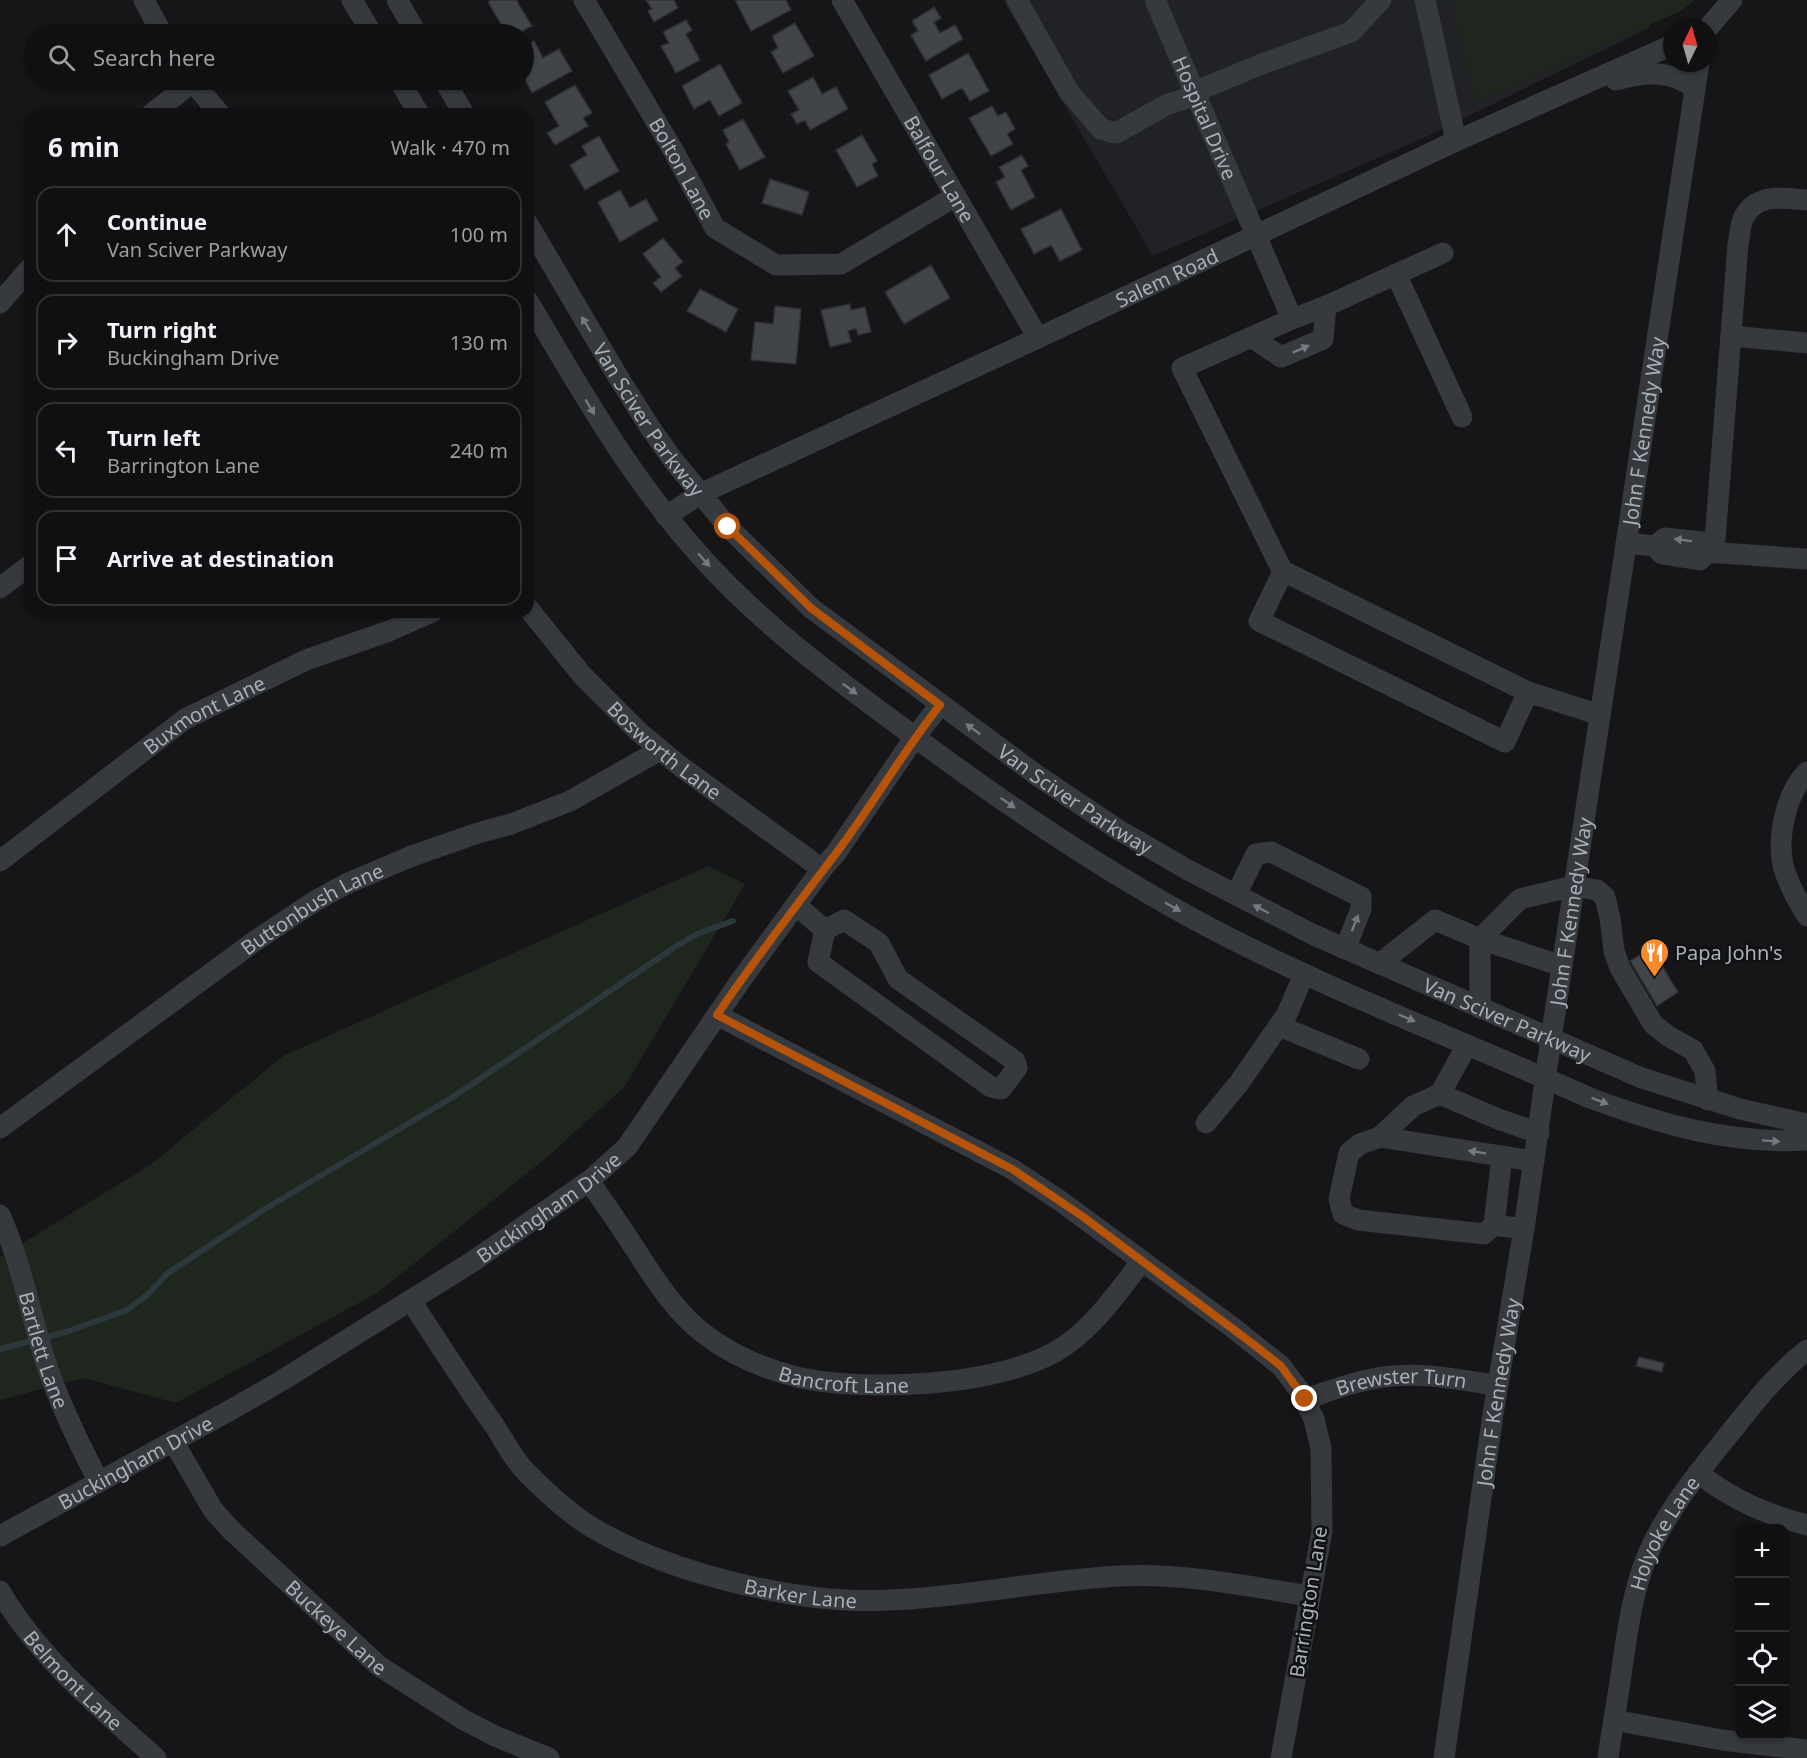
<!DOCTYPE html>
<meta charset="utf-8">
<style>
body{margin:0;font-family:"Noto Sans",sans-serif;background:#1e1e20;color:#f1f3f6}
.controls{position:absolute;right:18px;bottom:18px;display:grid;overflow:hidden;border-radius:12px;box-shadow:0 2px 4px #0004}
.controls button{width:54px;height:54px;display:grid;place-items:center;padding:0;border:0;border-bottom:2px solid #303032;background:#101012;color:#f1f3f6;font:30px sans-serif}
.compass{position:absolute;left:1663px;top:18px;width:54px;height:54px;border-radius:50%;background:#101012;box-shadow:0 2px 4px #0004;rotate:5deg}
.stop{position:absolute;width:18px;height:18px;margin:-14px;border:4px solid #b45309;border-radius:50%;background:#fff}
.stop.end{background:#b45309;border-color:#fff;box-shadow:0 2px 6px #0008}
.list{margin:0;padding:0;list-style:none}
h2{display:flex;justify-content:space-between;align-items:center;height:78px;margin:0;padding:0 24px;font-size:26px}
h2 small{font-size:20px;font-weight:400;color:#9c9d9f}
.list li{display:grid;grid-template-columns:39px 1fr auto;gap:18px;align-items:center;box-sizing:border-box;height:96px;margin:0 12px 12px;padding:0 12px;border:2px solid #303032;border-radius:18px}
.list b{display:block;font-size:22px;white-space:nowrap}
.list p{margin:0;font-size:20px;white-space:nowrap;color:#9c9d9f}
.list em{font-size:20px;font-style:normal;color:#9c9d9f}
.icon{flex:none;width:33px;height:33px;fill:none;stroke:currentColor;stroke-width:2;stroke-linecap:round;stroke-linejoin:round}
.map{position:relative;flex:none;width:1807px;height:1758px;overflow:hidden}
.search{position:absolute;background:#101012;box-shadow:0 2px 4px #0004;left:24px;top:24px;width:510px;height:66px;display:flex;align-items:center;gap:15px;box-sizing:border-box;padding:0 21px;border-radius:33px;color:#9c9d9f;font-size:22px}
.panel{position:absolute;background:#101012;box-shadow:0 2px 4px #0004;left:24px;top:108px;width:510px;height:510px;border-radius:18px}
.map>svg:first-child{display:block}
.built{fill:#212225}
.green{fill:#1e261d}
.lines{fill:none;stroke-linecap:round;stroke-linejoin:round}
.stream{stroke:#2b383c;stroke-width:6}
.building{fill:#414448;stroke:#2f3034;stroke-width:1.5}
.minor{stroke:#36393d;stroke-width:21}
.oneway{fill:#747a81}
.route{stroke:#b45309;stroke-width:8}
.labels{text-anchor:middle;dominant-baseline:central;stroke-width:5;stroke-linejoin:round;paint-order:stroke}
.street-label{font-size:20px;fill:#a7b0b8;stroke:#111113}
.poi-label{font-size:20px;fill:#a7b0b8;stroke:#111113;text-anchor:start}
</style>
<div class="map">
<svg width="1807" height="1758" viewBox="0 0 1807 1758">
<rect width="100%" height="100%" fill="#161618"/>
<path class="built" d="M1003 0H1644L1650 27 1430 135 1153 256Z"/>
<path class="green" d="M1452 0H1694L1681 11 1476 102Z
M708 866 745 884 625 1086 551 1154 377 1293 176 1403 84 1378 0 1400V1257L150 1165 283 1056Z"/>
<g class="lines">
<path class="stream" d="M0 1349 69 1331 127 1310 146 1296 168 1273 265 1209 453 1097 675 947 699 933 733 921"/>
</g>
<path class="building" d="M491 0H516L532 26 517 34H507L488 2Z
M646 0H674L678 8 654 22 648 11 652 9Z
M735 0H786L791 10 751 31Z
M934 7 941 18 934 22 940 33 955 25 963 39 926 61 911 35 918 31 912 21Z
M686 20 692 30 686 34 700 60 676 73 661 46 669 43 663 32Z
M795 23 814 56 783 73 771 52 778 48 772 36Z
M534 41 543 58 559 49 572 71 532 93 524 77V47Z
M968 53 989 91 970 101 962 88 942 99 929 75Z
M720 64 742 103 719 116 710 100 694 109 682 86Z
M813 77 822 94 836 87 848 109 810 130 805 120 797 124 791 114 799 110 788 91Z
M575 85 592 113 583 118 588 126 555 145 547 133 559 126 545 102Z
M992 106 998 116 1006 112 1015 129 1007 134 1013 144 991 156 969 118Z
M743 119 765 157 740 170 726 144 729 142 723 130Z
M862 135 877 161 872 164 878 176 857 187 836 150Z
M599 136 619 171 585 190 570 165 587 155 582 146Z
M1022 155 1028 166 1021 170 1035 197 1011 210 996 182 1005 177 999 167Z
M770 179 809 192 802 215 762 203Z
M620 190 630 208 646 199 658 220 620 242 598 202Z
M1061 209 1082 250 1060 261 1051 245 1034 254 1021 229Z
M663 238 683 262 675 268 682 276 661 292 653 283 661 277 643 254Z
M931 265 950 298 904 324 885 292Z
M700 289 738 309 726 332 687 311Z
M850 304 851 310 865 307 871 332 858 335 856 328 848 331 851 342 830 347 821 310Z
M775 306 801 309 796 364 751 360 755 322 773 324Z
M1651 948 1678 992 1657 1006 1630 961Z
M1639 1357 1664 1363 1662 1372 1636 1366Z"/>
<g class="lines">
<g class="minor">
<path d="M144 0 162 34"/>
<path d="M352 0 372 34"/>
<path d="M397 0 417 34"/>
<path id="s1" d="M584 0 673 150 715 228 776 265 841 264 956 196"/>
<path id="s2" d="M842 0 1038 338"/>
<path d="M1017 0 1069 92 1101 129 1116 133 1166 105 1196 95"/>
<path id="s3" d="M1155 0 1292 319 1182 368 1283 572 1259 621 1505 742 1528 692 1600 715"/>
<path d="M1425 0 1456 141"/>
<path d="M1708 28 1732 0"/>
<path d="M191 80 220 114"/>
<path d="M399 80 419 114"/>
<path d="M444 80 464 114"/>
<path d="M1616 80C1643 72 1672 69 1695 89"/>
<path d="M1194 92 1262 64 1351 32 1381 0"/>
<path d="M151 114 193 82"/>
<path id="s4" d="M528 224 617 375 649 426 673 460 728 527 811 608 1038 776 1117 829 1188 870 1314 935 1642 1078 1740 1109 1807 1124"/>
<path d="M1396 274 1462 417"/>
<path d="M528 301C582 392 632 481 704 560 761 623 828 673 896 723 997 799 1103 872 1216 931 1337 994 1465 1042 1590 1098 1659 1124 1733 1145 1807 1140"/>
<path d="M0 303 30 268"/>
<path d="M1292 319 1326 306 1443 253"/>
<path d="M1731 336 1807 343"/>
<path d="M1251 337 1281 357 1323 339 1326 306"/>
<path id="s5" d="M666 516 702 493 1038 338 1456 141 1672 45"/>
<path d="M1626 543 1655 546 1662 554 1700 560 1707 552"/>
<path d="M1655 546 1665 538 1702 542 1707 552"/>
<path d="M1707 552 1807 559"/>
<path d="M1714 553 1738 244C1740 236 1740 226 1743 219 1755 192 1784 198 1807 200"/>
<path d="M1283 571 1528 692"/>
<path d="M0 588 30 565"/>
<path id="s6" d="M528 608 582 675 639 732 680 766 822 869"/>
<path d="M1807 772C1786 793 1777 837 1783 865 1788 884 1797 900 1807 916"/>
<path id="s7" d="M0 861 185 719 306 660 389 631 432 612"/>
<path d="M1236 895 1256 854 1271 852 1361 897V909L1345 949"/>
<path d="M796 905 825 930 818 962 991 1087 1001 1089 1017 1068 1015 1061 898 979 879 943 844 920 825 930"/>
<path d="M1379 964 1435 920 1480 939 1562 966"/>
<path d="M1480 1008V939L1520 899 1574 886 1597 890 1605 897 1610 918 1614 951 1620 968 1653 1024 1668 1036 1693 1050 1705 1071 1708 1100"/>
<path d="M717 1015 1012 1169 1059 1200 1232 1327 1281 1366 1300 1391 1314 1419 1321 1448 1322 1531 1281 1758"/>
<path d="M1279 1026 1359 1059"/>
<path d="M1467 1045 1440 1094 1413 1106 1380 1137 1534 1161"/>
<path d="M1440 1094 1498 1119 1539 1133"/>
<path d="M1206 1123 1239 1083 1287 1014 1304 974"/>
<path id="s8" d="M0 1128 255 941 315 901 346 884 412 856 478 833 511 824 570 801 660 750"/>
<path d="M1380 1137 1360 1144 1349 1153 1339 1199 1343 1214 1358 1220 1484 1234 1494 1225"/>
<path d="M1502 1156 1494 1225 1524 1229"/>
<path id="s9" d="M589 1181C603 1201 617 1221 630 1241 651 1273 672 1309 703 1333 731 1355 767 1370 801 1378 870 1392 992 1386 1055 1352 1091 1332 1117 1293 1142 1261"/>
<path id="s10" d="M0 1215C21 1262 30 1312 45 1360 59 1403 78 1442 99 1482"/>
<path id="s11" d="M411 1301C438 1342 465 1385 494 1425 504 1440 513 1459 526 1472 546 1492 569 1514 593 1528 670 1574 801 1605 890 1600 967 1597 1043 1580 1120 1576 1184 1573 1247 1586 1309 1596"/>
<path id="s12" d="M1305 1399C1327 1392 1349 1383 1372 1379 1413 1370 1458 1379 1498 1386"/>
<path id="s13" d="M173 1441 213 1510 231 1530 379 1666 464 1720 495 1736 549 1758"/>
<path d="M1698 1473C1733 1500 1765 1514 1807 1525"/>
<path id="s14" d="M0 1536 236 1407 281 1381 472 1262 589 1181 627 1147 741 980 822 869 836 853 915 737 940 705"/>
<path id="s15" d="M0 1591C38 1657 100 1708 156 1758"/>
<path d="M1614 1720 1722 1740 1807 1750"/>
<path id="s16" d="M1444 1758 1493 1414 1524 1229 1551 1039 1699 63"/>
<path id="s17" d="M1608 1758C1612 1728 1618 1698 1622 1668 1628 1627 1634 1582 1652 1545 1672 1504 1702 1468 1730 1433 1754 1403 1777 1373 1807 1350"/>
</g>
</g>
<defs><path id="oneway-solid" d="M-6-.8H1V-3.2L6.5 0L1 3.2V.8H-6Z" transform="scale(1.5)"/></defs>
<g class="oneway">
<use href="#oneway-solid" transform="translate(586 324) rotate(-121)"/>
<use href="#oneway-solid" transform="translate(1301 349) rotate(-24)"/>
<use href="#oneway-solid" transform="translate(590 407) rotate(59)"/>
<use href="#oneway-solid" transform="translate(1683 540) rotate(-173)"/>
<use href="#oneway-solid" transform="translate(704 560) rotate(48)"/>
<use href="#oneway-solid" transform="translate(850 689) rotate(37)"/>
<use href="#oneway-solid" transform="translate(973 729) rotate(-144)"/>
<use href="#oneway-solid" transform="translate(1008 803) rotate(35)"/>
<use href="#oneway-solid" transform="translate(1173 907) rotate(29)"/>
<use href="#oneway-solid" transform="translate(1261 909) rotate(-152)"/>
<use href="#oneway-solid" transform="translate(1355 923) rotate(-69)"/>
<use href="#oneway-solid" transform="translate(1407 1018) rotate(23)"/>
<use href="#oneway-solid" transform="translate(1600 1101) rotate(21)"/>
<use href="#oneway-solid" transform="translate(1771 1141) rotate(4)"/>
<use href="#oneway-solid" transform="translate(1477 1152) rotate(-171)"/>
</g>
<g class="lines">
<path class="route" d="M728 527 811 608 940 705C903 752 873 804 837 852 796 906 755 959 717 1015L1012 1169 1082 1216 1257 1347 1281 1366 1305 1399"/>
</g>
<defs>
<symbol id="restaurant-pin" viewBox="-11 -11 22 30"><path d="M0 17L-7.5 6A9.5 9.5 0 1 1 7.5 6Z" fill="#fa8a2c" stroke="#111113"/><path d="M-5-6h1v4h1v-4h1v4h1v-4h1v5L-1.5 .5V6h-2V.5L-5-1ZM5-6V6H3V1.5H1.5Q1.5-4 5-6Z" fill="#fff"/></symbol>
</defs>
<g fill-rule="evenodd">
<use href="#restaurant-pin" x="1638" y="936" width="33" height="45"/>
</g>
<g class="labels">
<g class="street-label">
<text stroke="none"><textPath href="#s3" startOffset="128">Hospital Drive</textPath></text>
<text stroke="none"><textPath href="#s1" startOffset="195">Bolton Lane</textPath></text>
<text stroke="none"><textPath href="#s2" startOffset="195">Balfour Lane</textPath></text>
<text stroke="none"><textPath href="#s5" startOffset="555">Salem Road</textPath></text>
<text stroke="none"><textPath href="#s4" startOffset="230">Van Sciver Parkway</textPath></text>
<text stroke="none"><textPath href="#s16" startOffset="1342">John F Kennedy Way</textPath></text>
<text stroke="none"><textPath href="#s7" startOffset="252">Buxmont Lane</textPath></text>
<text stroke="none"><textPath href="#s6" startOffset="198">Bosworth Lane</textPath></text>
<text stroke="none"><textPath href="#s4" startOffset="806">Van Sciver Parkway</textPath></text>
<text stroke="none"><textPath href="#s8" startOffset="382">Buttonbush Lane</textPath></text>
<text stroke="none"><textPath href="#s16" startOffset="856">John F Kennedy Way</textPath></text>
<text stroke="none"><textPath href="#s4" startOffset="1292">Van Sciver Parkway</textPath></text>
<text stroke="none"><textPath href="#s14" startOffset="640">Buckingham Drive</textPath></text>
<text stroke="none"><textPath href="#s10" startOffset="142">Bartlett Lane</textPath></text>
<text stroke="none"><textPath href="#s9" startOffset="342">Bancroft Lane</textPath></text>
<text stroke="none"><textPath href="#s12" startOffset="99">Brewster Turn</textPath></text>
<text stroke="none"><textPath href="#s16" startOffset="370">John F Kennedy Way</textPath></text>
<text stroke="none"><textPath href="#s14" startOffset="154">Buckingham Drive</textPath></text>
<text stroke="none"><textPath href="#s17" startOffset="234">Holyoke Lane</textPath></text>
<text stroke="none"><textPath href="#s11" startOffset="513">Barker Lane</textPath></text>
<text transform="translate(1308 1602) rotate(-81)">Barrington Lane</text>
<text stroke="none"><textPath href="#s13" startOffset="250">Buckeye Lane</textPath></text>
<text stroke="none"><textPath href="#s15" startOffset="116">Belmont Lane</textPath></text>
</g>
<g class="poi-label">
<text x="1675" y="952">Papa John's</text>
</g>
</g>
</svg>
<div class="controls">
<button>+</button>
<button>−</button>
<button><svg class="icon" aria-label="locate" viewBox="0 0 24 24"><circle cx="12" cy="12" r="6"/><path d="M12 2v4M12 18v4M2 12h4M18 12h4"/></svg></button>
<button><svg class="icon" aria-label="layers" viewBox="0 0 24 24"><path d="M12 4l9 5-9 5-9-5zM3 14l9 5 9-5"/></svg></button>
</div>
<svg class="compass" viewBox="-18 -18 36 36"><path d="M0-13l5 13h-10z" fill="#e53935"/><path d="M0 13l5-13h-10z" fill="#9c9d9f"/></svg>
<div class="stop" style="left:728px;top:527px"></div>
<div class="stop end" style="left:1305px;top:1399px"></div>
<div class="search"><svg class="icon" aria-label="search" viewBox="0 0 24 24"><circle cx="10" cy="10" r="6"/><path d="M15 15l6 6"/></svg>Search here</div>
<section class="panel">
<h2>6 min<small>Walk · 470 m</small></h2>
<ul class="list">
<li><svg class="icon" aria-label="ahead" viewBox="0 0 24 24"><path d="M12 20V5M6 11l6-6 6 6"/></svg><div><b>Continue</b><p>Van Sciver Parkway</p></div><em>100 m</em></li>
<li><svg class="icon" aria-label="right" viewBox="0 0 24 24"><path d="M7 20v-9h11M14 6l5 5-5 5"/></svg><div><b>Turn right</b><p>Buckingham Drive</p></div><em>130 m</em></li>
<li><svg class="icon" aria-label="left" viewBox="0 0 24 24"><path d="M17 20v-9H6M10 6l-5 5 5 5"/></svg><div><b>Turn left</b><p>Barrington Lane</p></div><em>240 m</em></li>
<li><svg class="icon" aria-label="arrive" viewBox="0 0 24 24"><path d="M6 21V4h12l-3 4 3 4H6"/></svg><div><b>Arrive at destination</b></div></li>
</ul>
</section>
</div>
